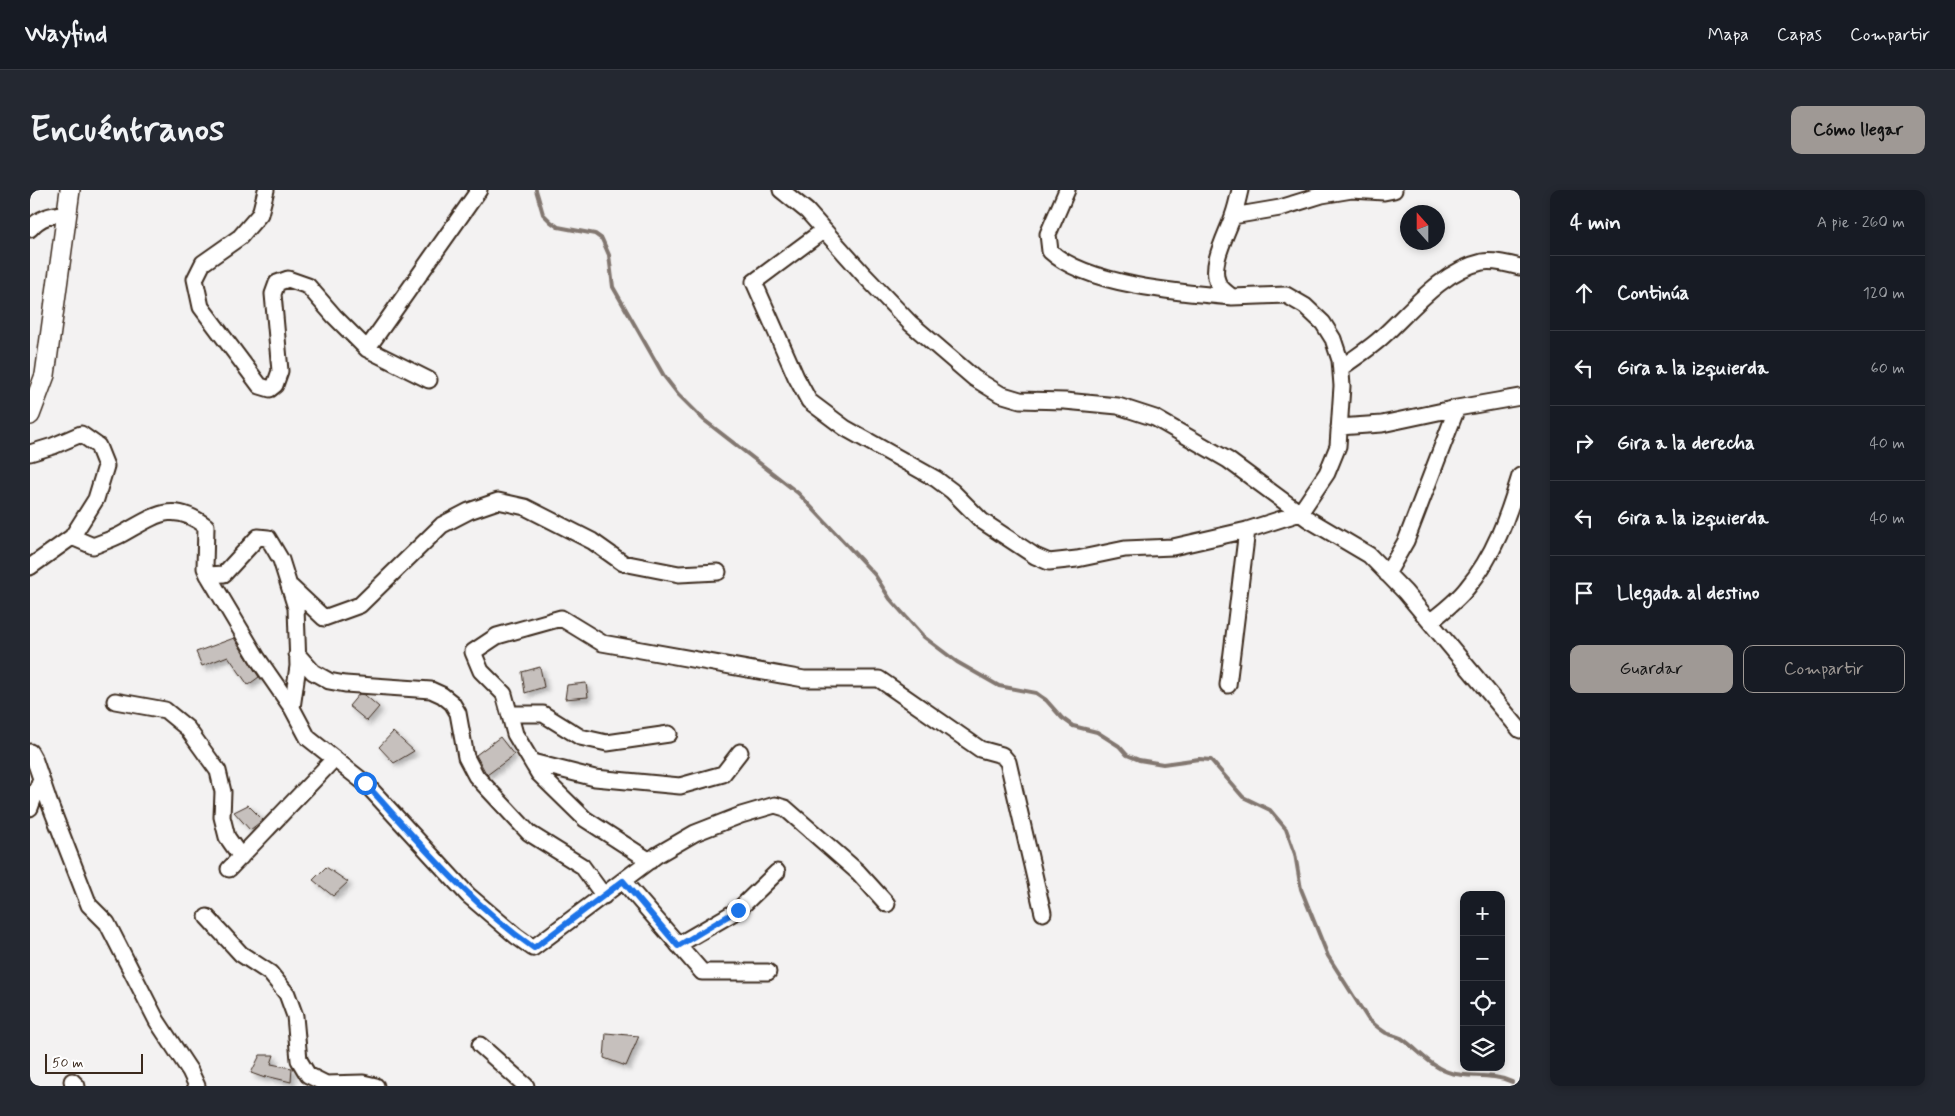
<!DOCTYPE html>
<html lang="es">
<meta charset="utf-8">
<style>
body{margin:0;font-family:Mynerve,sans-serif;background:#242831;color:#f1f3f6}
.controls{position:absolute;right:15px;bottom:15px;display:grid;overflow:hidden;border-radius:10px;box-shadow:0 2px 8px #0003}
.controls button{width:45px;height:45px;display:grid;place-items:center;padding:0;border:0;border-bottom:1px solid #363941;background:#171b24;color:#f1f3f6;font:25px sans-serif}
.compass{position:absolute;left:1370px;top:15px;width:45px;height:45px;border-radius:50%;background:#171b24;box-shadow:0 2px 8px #0003;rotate:339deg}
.scale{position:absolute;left:15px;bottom:12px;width:98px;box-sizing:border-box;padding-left:5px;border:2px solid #3b2a1e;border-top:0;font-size:14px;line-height:18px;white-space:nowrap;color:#3b2a1e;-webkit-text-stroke:4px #fff;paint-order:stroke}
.stop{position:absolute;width:15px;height:15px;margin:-11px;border:4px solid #1a73e8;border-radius:50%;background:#fff}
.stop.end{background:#1a73e8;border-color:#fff;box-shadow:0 1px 5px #0008}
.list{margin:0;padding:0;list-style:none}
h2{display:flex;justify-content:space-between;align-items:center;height:65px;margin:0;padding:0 20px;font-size:21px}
h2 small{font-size:16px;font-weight:400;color:#9ea1a6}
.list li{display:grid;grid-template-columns:32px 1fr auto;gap:15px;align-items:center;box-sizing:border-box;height:75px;padding:0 20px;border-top:1px solid #363941}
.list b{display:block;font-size:19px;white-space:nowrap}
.list em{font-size:16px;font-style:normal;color:#9ea1a6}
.actions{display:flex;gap:10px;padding:15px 20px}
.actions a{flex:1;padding:11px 0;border:1px solid #9f9995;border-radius:10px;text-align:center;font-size:18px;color:#9f9995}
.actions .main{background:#9f9995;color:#111}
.icon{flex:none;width:28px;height:28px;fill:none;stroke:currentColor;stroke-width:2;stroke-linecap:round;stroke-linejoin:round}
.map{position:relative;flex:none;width:1490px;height:896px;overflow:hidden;border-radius:10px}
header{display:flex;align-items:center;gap:30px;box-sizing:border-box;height:70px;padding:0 25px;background:#171b24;border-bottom:1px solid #363941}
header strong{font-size:24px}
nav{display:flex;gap:28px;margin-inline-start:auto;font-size:18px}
.intro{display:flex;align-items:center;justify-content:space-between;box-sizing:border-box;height:120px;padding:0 30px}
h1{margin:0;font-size:35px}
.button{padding:12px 22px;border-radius:10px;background:#9f9995;color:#111;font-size:18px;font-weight:700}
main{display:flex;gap:30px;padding:0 30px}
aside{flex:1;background:#171b24;border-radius:10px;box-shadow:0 2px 8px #0003}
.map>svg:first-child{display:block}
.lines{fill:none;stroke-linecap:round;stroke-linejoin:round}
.stream{stroke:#827770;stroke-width:4}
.building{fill:#c6c0bd;stroke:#3b2a1e;filter:url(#shadow)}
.minor-casing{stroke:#3b2a1e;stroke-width:19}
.major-casing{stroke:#3b2a1e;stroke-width:22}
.minor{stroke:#fff;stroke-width:15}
.major{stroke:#fff;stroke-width:19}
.route{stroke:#1a73e8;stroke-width:6}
</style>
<header>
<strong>Wayfind</strong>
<nav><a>Mapa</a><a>Capas</a><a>Compartir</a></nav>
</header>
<div class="intro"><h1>Encuéntranos</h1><a class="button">Cómo llegar</a></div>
<main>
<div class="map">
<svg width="1490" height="896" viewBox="0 0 1490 896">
<defs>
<filter id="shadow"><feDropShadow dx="4" dy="4" stdDeviation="2.5" flood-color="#0004"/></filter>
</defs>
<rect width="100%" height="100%" fill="#f3f2f2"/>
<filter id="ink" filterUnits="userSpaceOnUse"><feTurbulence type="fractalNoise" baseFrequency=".02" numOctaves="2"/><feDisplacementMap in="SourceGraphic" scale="10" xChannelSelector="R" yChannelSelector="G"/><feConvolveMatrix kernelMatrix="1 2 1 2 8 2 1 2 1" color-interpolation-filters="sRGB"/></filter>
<g filter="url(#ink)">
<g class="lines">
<path class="stream" d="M506 0 513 24 521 32 528 37 565 44 572 49 579 65 583 97 634 186 648 204 674 230 768 303 845 385 860 409 894 447 927 472 969 496 1006 503 1016 510 1032 528 1043 536 1067 542 1089 556 1097 565 1109 570 1133 574 1169 569 1181 570 1213 607 1240 620 1256 639 1265 664 1271 699 1298 766 1338 829C1344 834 1349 839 1356 843 1361 845 1366 846 1371 848 1388 859 1401 878 1421 883 1441 888 1462 883 1482 892"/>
</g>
<path class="building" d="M204 448 229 487 218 495 198 466 172 476 166 462Z
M510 477 514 497 495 503 492 482Z
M556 493 558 507 535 509 537 495Z
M329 504 335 505 349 517 337 531 319 516Z
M363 542 384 561 364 573 349 557Z
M470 547 484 565 457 585 446 565Z
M218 615 233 630 220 640 204 622Z
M296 677 318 692 303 706 283 690Z
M576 843 609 846 596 876 574 868Z
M230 865H244L241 874 262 878 261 892 236 886 235 888 221 883Z"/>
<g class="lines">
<defs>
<path id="minor" d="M236 0 230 24 210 47 173 73 165 89 171 117 230 196 240 199 245 195 250 181 243 104 247 93 258 89 278 96 304 126 337 159 399 190
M751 0 777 21 834 85 880 133 944 188 970 204 990 210 1035 211 1088 216 1125 228 1198 270 1278 329 1339 365 1375 402 1490 540
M1037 0 1018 44 1020 61C1056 95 1152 103 1202 107
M1203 26 1250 18 1292 5 1322 0 1354 2 1364 0
M0 39C11 26 22 25 38 23
M794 40 724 92 766 187 779 211 815 238 906 289 922 301 952 331 1005 366 1019 372 1047 369 1095 359 1143 357 1217 340 1270 323 1297 283 1308 256 1312 196 1310 170 1303 149 1293 133 1275 116 1256 105 1202 107C1197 103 1191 99 1188 93 1179 75 1197 44 1203 26 1206 18 1208 9 1210 0
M337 159 449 0
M1311 178C1324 168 1339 159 1351 148 1380 122 1411 81 1452 72 1463 70 1479 74 1490 77
M1309 237 1352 234 1427 218 1490 207
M0 263 23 256 51 244 68 256 76 276 66 309 42 347 0 377
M42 347 63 356C73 352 83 349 92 344 125 326 142 310 176 336L175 378 178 385 194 384 228 347 238 348 251 370 266 418 268 476 262 518 278 548 335 593 438 705 486 746 503 758 627 665 665 643 711 625 745 615 755 618 828 682 857 714
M1357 384 1376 351 1427 218
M178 385 228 469 262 518
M261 397 294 428 330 415 412 335 439 321 468 311 495 317 562 351 593 373 649 384 688 382
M1400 432C1412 422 1427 411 1437 398 1464 366 1478 326 1490 286
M267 464 283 482 299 491 315 494 401 500 412 505 422 513 428 523 436 567 446 586 499 643 552 676 574 706
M1198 495 1217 340
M85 511 135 520 157 538 188 581 193 602 192 627 197 647 211 667
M480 524H513L550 547 577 553 639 544
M0 562 5 571 19 612 59 715 77 733 127 831 160 881 167 896
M502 572 565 588 650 596 693 584 710 562
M0 618 11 588
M620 671 555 629 509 584 485 544 474 504 451 481 443 462 467 446 531 428 572 453 774 489H849L950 559 972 565 978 572 1013 723
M199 679 304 569
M593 691 672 782H738
M177 727 211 764 240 783 257 804 265 826 269 870 278 885 296 894 333 893 346 896
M648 755 708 720 747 682
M450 855 496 896
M42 891 47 896"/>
<path id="major" d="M0 225 15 185 40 0"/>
</defs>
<use href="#minor" class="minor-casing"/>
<use href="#major" class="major-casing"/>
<use href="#minor" class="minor"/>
<use href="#major" class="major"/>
</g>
</g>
<g class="lines" filter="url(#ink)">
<path class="route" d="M335 593C388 651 439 713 504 758L593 691 648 756 708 720"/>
</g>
</svg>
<div class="controls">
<button>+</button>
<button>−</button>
<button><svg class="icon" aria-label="locate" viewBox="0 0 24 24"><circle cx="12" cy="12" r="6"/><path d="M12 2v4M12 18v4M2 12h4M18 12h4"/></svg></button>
<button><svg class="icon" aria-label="layers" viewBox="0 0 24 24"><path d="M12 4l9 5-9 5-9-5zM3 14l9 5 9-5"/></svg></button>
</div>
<svg class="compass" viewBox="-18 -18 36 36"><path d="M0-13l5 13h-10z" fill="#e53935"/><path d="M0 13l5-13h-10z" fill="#9ea1a6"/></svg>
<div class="scale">50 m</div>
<div class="stop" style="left:335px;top:593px"></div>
<div class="stop end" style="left:708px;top:720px"></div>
</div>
<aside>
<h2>4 min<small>A pie · 260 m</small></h2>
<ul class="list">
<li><svg class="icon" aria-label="ahead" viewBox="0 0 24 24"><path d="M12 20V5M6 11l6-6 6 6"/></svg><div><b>Continúa</b></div><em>120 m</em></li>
<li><svg class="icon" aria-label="left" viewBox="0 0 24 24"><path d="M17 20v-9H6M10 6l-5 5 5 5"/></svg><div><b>Gira a la izquierda</b></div><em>60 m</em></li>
<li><svg class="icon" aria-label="right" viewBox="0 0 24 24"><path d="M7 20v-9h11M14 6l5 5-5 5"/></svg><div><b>Gira a la derecha</b></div><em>40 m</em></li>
<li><svg class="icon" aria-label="left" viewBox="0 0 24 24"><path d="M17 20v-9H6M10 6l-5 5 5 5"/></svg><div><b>Gira a la izquierda</b></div><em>40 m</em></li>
<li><svg class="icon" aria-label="arrive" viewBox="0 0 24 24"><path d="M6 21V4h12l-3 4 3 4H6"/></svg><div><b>Llegada al destino</b></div></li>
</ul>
<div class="actions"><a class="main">Guardar</a><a>Compartir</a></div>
</aside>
</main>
